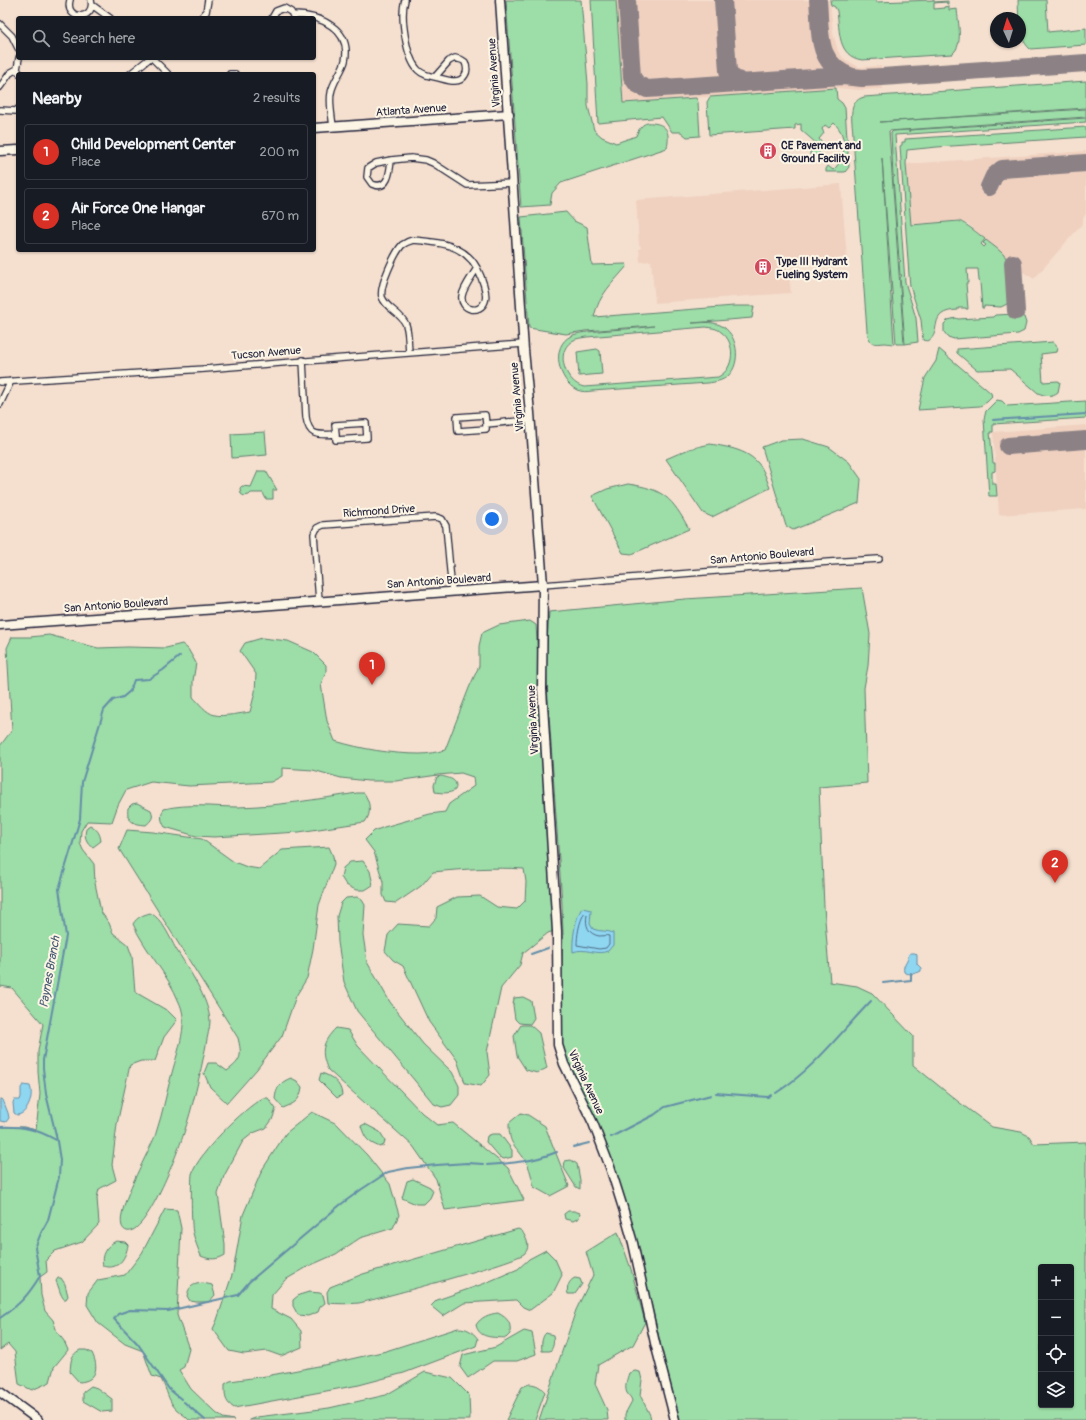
<!DOCTYPE html>
<meta charset="utf-8">
<style>
body{margin:0;font-family:Pangolin,sans-serif;background:#242831;color:#f1f3f6}
.controls{position:absolute;right:12px;bottom:12px;display:grid;overflow:hidden;border-radius:4px;box-shadow:0 1px 3px #0004}
.controls button{width:36px;height:36px;display:grid;place-items:center;padding:0;border:0;border-bottom:1px solid #363941;background:#171b24;color:#f1f3f6;font:20px sans-serif}
.compass{position:absolute;left:990px;top:12px;width:36px;height:36px;border-radius:50%;background:#171b24;box-shadow:0 1px 3px #0004;rotate:356deg}
.you{position:absolute;left:492px;top:519px;width:14px;height:14px;margin:-10px;border:3px solid #fff;border-radius:50%;background:#1a73e8;box-shadow:0 0 0 6px #1a73e833}
.badge{display:grid;place-items:center;width:26px;height:26px;border-radius:50%;background:#d93025;color:#fff;font-size:13px;font-weight:700}
.pin{position:absolute;translate:-50% -33px;filter:drop-shadow(0 1px 2px #0008)}
.pin::after{content:'';position:absolute;top:21px;width:14px;height:12px;background:inherit;clip-path:polygon(0 0,100% 0,50% 100%)}
.list{margin:0;padding:0;list-style:none}
h2{display:flex;justify-content:space-between;align-items:center;height:52px;margin:0;padding:0 16px;font-size:17px}
h2 small{font-size:13px;font-weight:400;color:#9ea1a6}
.list li{display:grid;grid-template-columns:26px 1fr auto;gap:12px;align-items:center;box-sizing:border-box;height:56px;margin:0 8px 8px;padding:0 8px;border:1px solid #363941;border-radius:4px}
.list b{display:block;font-size:15px;white-space:nowrap}
.list p{margin:0;font-size:13px;white-space:nowrap;color:#9ea1a6}
.list em{font-size:13px;font-style:normal;color:#9ea1a6}
.icon{flex:none;width:22px;height:22px;fill:none;stroke:currentColor;stroke-width:2;stroke-linecap:round;stroke-linejoin:round}
.map{position:relative;flex:none;width:1086px;height:1420px;overflow:hidden}
.search{position:absolute;background:#171b24;box-shadow:0 1px 3px #0004;left:16px;top:16px;width:300px;height:44px;display:flex;align-items:center;gap:10px;box-sizing:border-box;padding:0 14px;border-radius:4px;color:#9ea1a6;font-size:15px}
.panel{position:absolute;background:#171b24;box-shadow:0 1px 3px #0004;left:16px;top:72px;width:300px;height:180px;border-radius:4px}
.map>svg:first-child{display:block}
.built{fill:#f0d1c0}
.green{fill:#9ddda7;stroke:#608071;fill-rule:evenodd}
.water{fill:#8fd6f1;stroke:#638ea8}
.lines{fill:none;stroke-linecap:round;stroke-linejoin:round}
.shore{stroke:#4e6a84;stroke-width:1}
.stream{stroke:#638ea8;stroke-width:2}
.taxiway{stroke:#8c8185;stroke-width:18}
.street-casing{stroke:#22223b;stroke-width:8}
.secondary-casing{stroke:#22223b;stroke-width:11}
.street{stroke:#fcf5e5;stroke-width:5.5}
.secondary{stroke:#fcf5e5;stroke-width:8}
.labels{text-anchor:middle;dominant-baseline:central;stroke-width:4;stroke-linejoin:round;paint-order:stroke}
.street-label{font-size:11px;fill:#22223b;stroke:#fcf5e5}
.poi-label{font-size:11px;font-weight:bold;fill:#22223b;stroke:#fcf5e5;text-anchor:start}
.water-label{font-size:12px;font-style:italic;fill:#435872;stroke:#fcf5e5}
</style>
<div class="map">
<svg width="1086" height="1420" viewBox="0 0 1086 1420">
<rect width="100%" height="100%" fill="#f5e0cf"/>
<filter id="ink" filterUnits="userSpaceOnUse"><feTurbulence type="fractalNoise" baseFrequency=".025" numOctaves="2"/><feDisplacementMap in="SourceGraphic" scale="8" xChannelSelector="R" yChannelSelector="G"/><feConvolveMatrix kernelMatrix="1 2 1 2 8 2 1 2 1" color-interpolation-filters="sRGB"/></filter>
<g filter="url(#ink)">
<path class="built" d="M616 0H830L833 33 838 51 843 58 859 67 881 66 883 89 858 90 837 88 623 103Z
M1086 151V214L1083 218V223L1034 279 1021 271 968 224 959 221 911 225 906 164Z
M841 184 847 258 805 261V264L788 265 791 293 655 303 651 261 640 262 639 249 641 248 640 245H639L636 200Z
M1086 425V509L999 515 993 432Z"/>
<path class="green" d="M506 0H581L588 84V106L594 130 602 137 616 143 636 136C637 133 639 129 641 127 643 124 648 122 652 123 668 124 670 134 667 148L561 183 552 193 550 205 521 207Z
M591 0H616L623 103 696 98 698 102 700 136 687 137 681 132H672L662 117 598 123Z
M830 0H876V2L934 0V2L948 1V4H947L946 2 934 3V9L944 8V7L949 6V10L957 9C958 23 964 45 952 54L862 60C837 56 840 31 837 11L835 7 831 5Z
M1018 0H1046L1048 32 1086 28V45L1030 49C1017 37 1019 17 1018 0Z
M1086 81V108L880 122 1086 109V117L889 131 904 344H896L882 158 894 344C891 344 887 343 885 343 873 344 870 345 867 331L853 137C853 122 846 102 864 97Z
M836 88 837 99 842 103 845 108 849 167 845 172H826V169L828 166 833 170C847 158 848 136 834 123L829 128 825 125 822 129 824 133 819 139 822 143V150C819 154 815 157 810 155V151L816 150 818 147 817 144 801 130V124L795 125V129L709 135 707 102 710 97Z
M1086 118V122L895 135 905 282 916 318 918 342 905 344 900 278 902 275H900L899 262 901 261 899 259 893 178 895 176H893L891 133 893 131 909 130V132L910 130 1000 124 1001 126V124L1041 121 1042 122V121Z
M1086 127V137L937 147 907 150 906 164 911 225 959 221C968 225 976 232 985 239L981 244 984 247 986 245 983 243 986 240C992 245 1002 251 1007 259 1011 266 1011 299 1007 304L1001 307 984 306V308H982L980 282 979 281 978 269H967L968 283H966L968 309H966V308H958V310C926 311 943 333 928 341L923 340 921 320 910 286 909 275 900 146 902 145V142H905V139Z
M566 212 574 221 587 227 592 265 626 264 627 266C613 283 599 294 594 317L734 306H754L752 318 692 323C701 323 711 321 720 325 738 333 742 363 728 376 722 381 715 382 708 383L592 391C587 392 582 392 577 390 558 381 550 346 571 336 579 332 589 332 598 331 617 329 636 329 654 326L585 331 566 334 529 328 521 217ZM706 327C711 328 717 328 721 332 736 342 735 369 718 377L584 387C566 383 554 353 572 341 576 338 582 338 587 337Z
M1017 314 1024 317 1026 323 1024 331 1018 334 954 339 948 337 944 332V324L948 320 956 318 958 319 993 317 995 315Z
M1053 342 1058 348 1057 352 1041 354 1043 382 1058 381 1060 382 1058 392C1052 397 1045 396 1038 393L1010 369 977 370 957 353V349Z
M597 349 600 351 602 374 579 376 577 352Z
M939 349 991 393 992 397 987 402 980 406 918 410 925 378 936 361Z
M997 400 1002 401 1007 406 1086 401V418L993 424V432H990L993 463H995V471L992 472V484H996L997 496H989L984 419 986 411Z
M265 432 267 455 232 458 231 434Z
M803 439 829 447 849 462 861 479 859 503 793 530 786 526 762 447 781 440Z
M710 444C728 447 750 450 761 467 765 473 767 481 770 488L712 517 703 513 666 459 689 449Z
M258 471H266L277 490H273V499H266L263 493H251L249 495 244 496 241 494 240 488 242 486 251 487Z
M628 484C664 489 672 498 689 529L632 554 623 553 592 496 607 489Z
M862 588 870 634 868 666 864 688 867 783 819 787 824 907 830 982 857 986 872 993 913 1036V1065L960 1103 992 1127 1021 1132 1029 1136 1034 1144 1086 1142V1420H680L664 1360 640 1255 611 1158 590 1107 569 1064 561 1042 560 1010 563 934 562 903 547 685 546 657 549 612 685 599ZM1041 1267H1071V1405H1041Z
M530 621 536 625 554 931 548 933 523 953 520 965 501 988 487 1052 490 1075 481 1086 465 1083 457 1060 429 1022 403 966 393 960 385 951 388 935 398 924 429 926 436 918 437 907 457 897 480 896 497 907 517 909 525 901 526 882 524 869C494 867 464 869 433 872L421 886 396 903 386 902 383 895V882L374 852 365 840 374 831 384 827 430 814 445 812 449 804 474 786 473 777 461 773 438 775 396 781H368L341 778 313 770 282 768V776L271 782 189 786 151 782 126 790 118 805 112 822 87 821 81 831 80 843 83 850 94 864 95 883 101 912 109 923 113 933 128 945 132 956 135 992 168 1011 177 1020 164 1037 155 1061H141L130 1065 117 1124 113 1157 112 1165 116 1180 99 1189 97 1198 99 1224 82 1242 55 1251 46 1260 47 1272 40 1277 41 1295 45 1311 53 1320 57 1332 64 1341 68 1350 54 1367 50 1382 32 1390 19 1384 15 1352 8 1344 0 1350V1127H24L36 1130 40 1094 38 1072V1051L43 1024 12 988 0 986V746L12 730 7 648 12 637H30L49 635 98 648 128 647 166 648 182 644 188 649 196 663 193 681V697C199 703 206 713 215 715 222 717 243 713 250 712L255 692 256 674 240 651 245 643 262 638 288 641 313 652 326 665V672L321 684 327 721 335 741C362 749 391 754 420 754 428 754 437 752 445 750L469 688 479 666V646L482 633 499 625Z
M441 776C450 778 459 780 455 790 450 794 441 793 435 792L434 785 437 777Z
M357 793H364C370 802 372 813 365 822L299 832 214 837 196 836 165 827C161 821 160 815 164 809 188 803 214 807 238 807 278 806 318 799 357 793Z
M137 803 151 810C154 817 152 820 146 825 134 824 126 822 128 808L132 804Z
M90 825C97 829 100 833 101 841L93 847C86 843 83 835 87 827Z
M127 830 153 832 202 839 234 862 247 867 259 869 282 850 329 847 333 856 334 864 319 905 313 949 307 978 296 996 282 1036 257 1069 227 1103 210 1087 204 1073 208 1063H216L227 1071C242 1060 242 1055 238 1038L119 849Z
M363 861 370 871 373 885 365 890H356L346 885 341 877 343 868 350 862Z
M357 897 362 900 365 905 363 935 367 962 390 1002 423 1044 452 1072 459 1086V1095L451 1105 442 1107 434 1104 357 1011 344 982 338 942 337 916 341 903 346 898Z
M150 913C162 918 170 938 176 949 188 968 209 999 210 1021 210 1028 207 1037 206 1045 200 1075 193 1106 183 1136 178 1151 146 1236 127 1231 105 1225 153 1146 156 1133 163 1112 167 1090 173 1069 177 1055 182 1040 183 1025 184 1018 182 1008 179 1002 168 974 145 951 133 924 137 917 143 915 150 913Z
M523 997 531 1001 534 1018 530 1024 519 1023 515 1019 513 1005 514 998Z
M521 1025H530L539 1033 547 1068 537 1073 526 1070 517 1056 514 1036Z
M336 1028 348 1030 358 1046 422 1113 437 1125 453 1123 508 1168 524 1200 445 1210 436 1179 413 1146 328 1070C320 1052 322 1042 336 1028Z
M321 1073C332 1076 341 1083 342 1095L337 1098 319 1080Z
M291 1078 297 1081 302 1087C300 1101 295 1103 283 1108L275 1099C276 1088 280 1082 291 1078Z
M263 1098H268L276 1109 272 1120 266 1128 253 1133 243 1141 224 1176 218 1194 225 1244V1255C217 1260 210 1260 201 1256 198 1249 195 1241 193 1233 191 1226 191 1181 192 1174 198 1154 244 1108 263 1098Z
M312 1112 337 1124 367 1155 390 1184 399 1215 393 1228 360 1238 336 1254 309 1266 285 1280 272 1295 271 1309 291 1319 301 1331 302 1347 281 1356 267 1351 244 1354 229 1351 213 1329 217 1320 233 1272 243 1215 262 1170 286 1133Z
M521 1113 528 1115 545 1126 569 1186 550 1196 534 1187C532 1179 530 1167 525 1160 514 1143 509 1146 509 1123Z
M365 1124 380 1132 385 1140 384 1145 380 1147C367 1142 365 1138 361 1126Z
M492 1134H500L512 1150V1157L504 1159 499 1157 486 1142 487 1136Z
M571 1160 577 1164 580 1180V1189L576 1187 564 1168 565 1161Z
M413 1179 430 1187 433 1191 430 1198 424 1204H416L402 1198 407 1181Z
M165 1209 177 1210 181 1228 177 1315 189 1349 184 1367 179 1370 191 1389 216 1413 223 1418 234 1420H189C184 1414 176 1411 172 1404 167 1396 166 1387 161 1379L152 1376 143 1351 125 1344 98 1323 87 1305 88 1293 98 1280 125 1275 142 1253Z
M568 1211H574L580 1213 579 1218 573 1221 565 1219 564 1214Z
M518 1229 522 1231C526 1238 531 1246 525 1253 519 1261 378 1299 359 1303 349 1304 338 1304 328 1303L327 1292 330 1287 363 1274Z
M618 1232 631 1269 645 1322 633 1345 598 1365 595 1384 607 1410 608 1420H539L576 1310 593 1275 586 1252Z
M116 1241 125 1242 128 1245C126 1258 118 1271 103 1266 100 1255 106 1246 116 1241Z
M546 1250 555 1259 562 1275 553 1293 530 1310 523 1307 516 1300 464 1303 443 1316 431 1306 437 1300 483 1284 518 1269 529 1259Z
M58 1278H61L65 1284 68 1296 66 1299H64C60 1295 59 1287 56 1281Z
M575 1278 580 1279 582 1284 575 1294H568C566 1288 569 1280 575 1278Z
M203 1283 212 1285 215 1295 209 1302H196L190 1301 187 1296C189 1285 194 1284 203 1283Z
M309 1292 320 1293 323 1295 325 1303 320 1307 318 1312 308 1316 298 1315 293 1306V1300L299 1295Z
M498 1313C509 1319 511 1323 510 1334L506 1338C494 1337 479 1339 476 1325 481 1317 489 1314 498 1313Z
M458 1328C467 1328 472 1331 478 1339L476 1346 404 1373 359 1385 234 1408C224 1401 225 1396 225 1384L230 1381 266 1376 329 1364 386 1351Z
M524 1331 532 1333 536 1354 517 1361H493L468 1378 460 1367 463 1355 496 1347Z
M546 1333 553 1335C554 1341 554 1347 550 1351H542C541 1345 542 1336 546 1333Z
M80 1350H86L92 1353C99 1367 97 1381 79 1382L70 1372C71 1362 70 1355 80 1350Z
M635 1371 640 1372 642 1380 640 1395 650 1415 651 1420H625V1414L632 1401C631 1397 629 1396 627 1393 624 1387 627 1379 629 1373Z
M425 1372 452 1378 469 1395 470 1420H249L257 1417 329 1408 386 1395Z
M529 1384C536 1384 541 1387 545 1392L535 1420H506L520 1391 522 1387Z
M91 1386 97 1388 112 1399V1411L102 1412 83 1401V1392Z"/>
<path class="water" d="M582 908 591 910 590 924 593 929C600 932 607 930 613 933V945L608 951C596 956 585 947 573 952 572 940 575 918 582 908Z
M910 953H915L917 955V964L921 968V971C916 974 907 975 904 972 902 965 908 961 909 954Z
M23 1085 30 1086C34 1096 28 1114 17 1115L14 1113 13 1103 14 1100H20L21 1097V1088Z
M0 1099 3 1100 8 1113 9 1118 6 1122 0 1121Z"/>
<g class="lines">
<path class="shore" d="M584 914 587 915C585 925 588 934 599 936 603 936 606 935 609 936V944L606 948 599 949 577 945C577 936 579 922 584 914Z"/>
<path class="stream" d="M993 420 1086 414
M531 954 548 948
M883 983 911 980V973
M716 1093 768 1097 771 1095
M776 1093C814 1069 840 1033 871 1001
M0 1127C22 1126 37 1129 56 1140
M611 1137 654 1115 665 1107 711 1095
M573 1147 589 1143
M487 1165C514 1163 531 1162 557 1152
M0 1318C20 1304 27 1297 40 1276L35 1248 41 1233 48 1220 59 1177 60 1160 56 1135 46 1094 43 1068V1060L66 936 59 889 80 819 82 782 104 710 113 700 123 697 130 691 134 680 149 679 163 670 180 656
M181 1399 169 1389 138 1344 114 1319 118 1314 130 1310 168 1311 238 1295 249 1282 282 1254 340 1205 362 1189 388 1172 408 1168 437 1165 467 1163 483 1164
M184 1402 205 1420"/>
<path class="taxiway" d="M627 0 632 77 637 84 647 89 843 76 862 78 882 77 1086 63
M723 0 728 71 733 78 744 83
M818 0C821 33 815 64 852 77
M989 187 994 176 1002 169 1086 163
M1013 263 1016 311
M1008 446 1086 440"/>
<defs>
<path id="street" d="M70 0C64 21 96 21 91 0
M405 0C400 16 406 58 418 70 423 75 429 76 435 77
M92 5 110 18
M293 15C320 15 352 29 345 61 342 72 333 81 331 93 329 103 332 116 333 127
M201 18 206 12 208 0
M272 18 276 11 284 8 291 12 294 18
M0 24 12 36 18 48
M152 58 168 74
M455 58 462 60 465 62C467 67 468 71 465 75 459 86 445 79 435 77L449 61Z
M17 69 19 58
M130 74 150 58
M230 74H235
M0 87 10 73 17 69 20 74
M0 110 16 111 18 109
M391 160 411 158 426 160 433 163 467 185 513 183
M391 160C390 172 388 191 372 184L367 177 368 168 376 163Z
M477 268C481 276 488 293 485 301 480 315 460 310 462 296 463 288 473 275 477 268Z
M409 353C408 344 409 333 406 325 402 313 386 309 382 297 379 286 395 253 402 245 406 242 409 241 413 240 438 242 464 244 477 268
M303 360 306 417C309 437 318 435 336 434L335 425 366 423 367 438 336 440V434
M0 382 205 369 523 344
M0 404 11 381
M486 424 485 415 457 417 458 431 486 429V424L530 420
M543 585 829 562 879 559
M319 601 314 534 317 528 323 525 436 517 442 519 446 526 452 592"/>
<path id="secondary" d="M500 0 524 350 530 413 543 585 542 689 557 931 558 1045 564 1064 593 1123 610 1167 623 1208 633 1243 655 1343 675 1420
M314 128 509 114
M0 151 18 150
M0 625 543 585
M0 1392 38 1420"/>
</defs>
<use href="#street" class="street-casing"/>
<use href="#secondary" class="secondary-casing"/>
<use href="#street" class="street"/>
<use href="#secondary" class="secondary"/>
</g>
</g>
<defs>
<symbol id="building-disc" viewBox="-11 -11 22 22"><circle r="9.5" fill="#d1495b" stroke="#fcf5e5"/><path d="M-4-6H4V6H1V3H-1V6H-4ZM-2.5-4.3h1.7v1.8h-1.7ZM.8-4.3h1.7v1.8H.8ZM-2.5-1h1.7V.8h-1.7ZM.8-1h1.7V.8H.8Z" fill="#fff"/></symbol>
</defs>
<g fill-rule="evenodd">
<use href="#building-disc" x="758" y="141" width="20" height="20"/>
<use href="#building-disc" x="753" y="257" width="20" height="20"/>
</g>
<g class="labels">
<g class="street-label">
<text transform="translate(494 73) rotate(-94)">Virginia Avenue</text>
<text transform="translate(411 110) rotate(-4)">Atlanta Avenue</text>
<text transform="translate(266 353) rotate(-5)">Tucson Avenue</text>
<text transform="translate(517 397) rotate(-95)">Virginia Avenue</text>
<text transform="translate(379 511) rotate(-4)">Richmond Drive</text>
<text transform="translate(762 556) rotate(-5)">San Antonio Boulevard</text>
<text transform="translate(439 581) rotate(-4)">San Antonio Boulevard</text>
<text transform="translate(116 605) rotate(-4)">San Antonio Boulevard</text>
<text transform="translate(533 720) rotate(-93)">Virginia Avenue</text>
<text transform="translate(586 1082) rotate(65)">Virginia Avenue</text>
</g>
<g class="poi-label">
<text x="781" y="145">CE Pavement and<tspan x="781" dy="13">Ground Facility</tspan></text>
<text x="776" y="261">Type III Hydrant<tspan x="776" dy="13">Fueling System</tspan></text>
</g>
<g class="water-label">
<text transform="translate(50 972) rotate(-80)">Paynes Branch</text>
</g>
</g>
</svg>
<div class="controls">
<button>+</button>
<button>−</button>
<button><svg class="icon" aria-label="locate" viewBox="0 0 24 24"><circle cx="12" cy="12" r="6"/><path d="M12 2v4M12 18v4M2 12h4M18 12h4"/></svg></button>
<button><svg class="icon" aria-label="layers" viewBox="0 0 24 24"><path d="M12 4l9 5-9 5-9-5zM3 14l9 5 9-5"/></svg></button>
</div>
<svg class="compass" viewBox="-18 -18 36 36"><path d="M0-13l5 13h-10z" fill="#e53935"/><path d="M0 13l5-13h-10z" fill="#9ea1a6"/></svg>
<div class="you"></div>
<div class="pin badge" style="left:372px;top:685px">1</div>
<div class="pin badge" style="left:1055px;top:883px">2</div>
<div class="search"><svg class="icon" aria-label="search" viewBox="0 0 24 24"><circle cx="10" cy="10" r="6"/><path d="M15 15l6 6"/></svg>Search here</div>
<section class="panel">
<h2>Nearby<small>2 results</small></h2>
<ul class="list">
<li><span class="badge">1</span><div><b>Child Development Center</b><p>Place</p></div><em>200 m</em></li>
<li><span class="badge">2</span><div><b>Air Force One Hangar</b><p>Place</p></div><em>670 m</em></li>
</ul>
</section>
</div>
